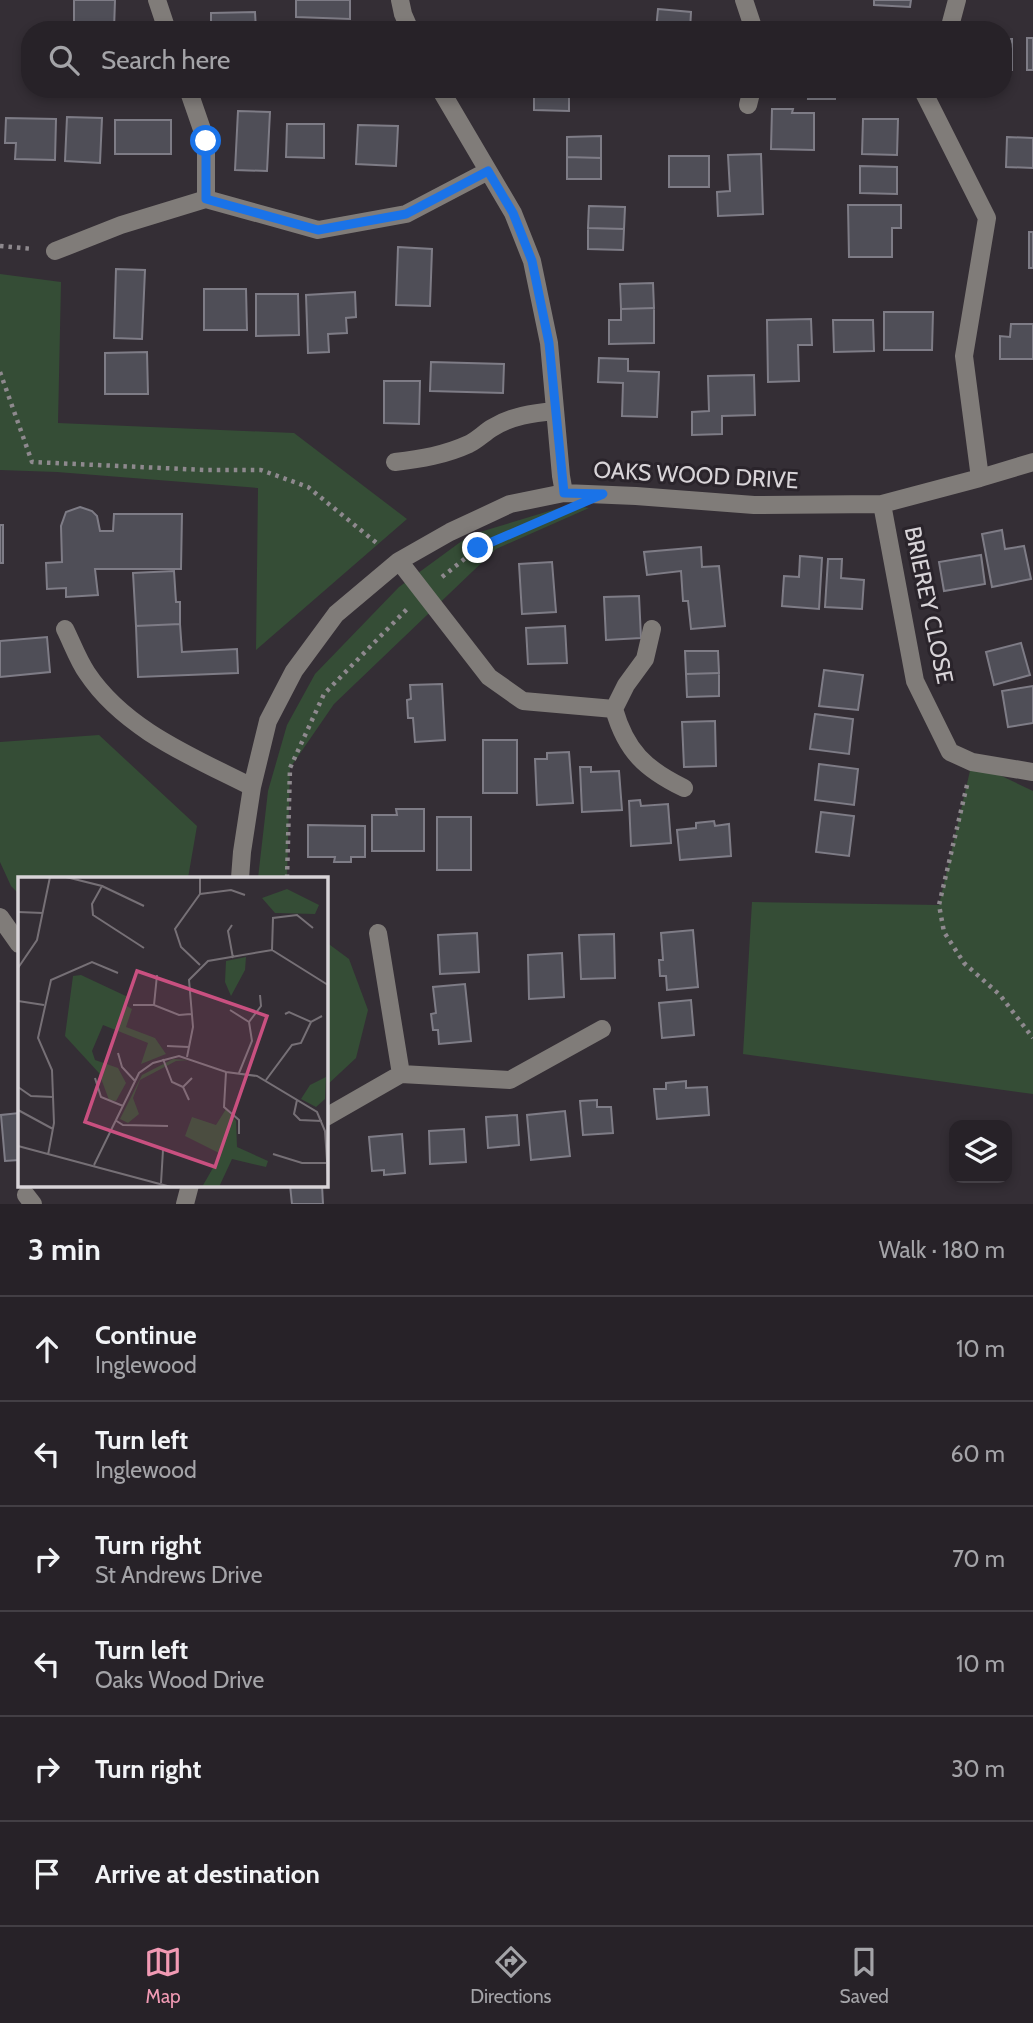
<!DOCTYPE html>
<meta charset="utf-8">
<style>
body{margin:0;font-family:Cabin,sans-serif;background:#2f2a30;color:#f1f3f6}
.controls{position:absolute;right:21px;bottom:21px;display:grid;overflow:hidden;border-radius:14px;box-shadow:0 4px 10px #0003}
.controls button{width:63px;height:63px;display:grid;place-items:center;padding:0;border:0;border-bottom:2px solid #433f45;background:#272228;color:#f1f3f6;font:35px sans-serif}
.stop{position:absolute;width:21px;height:21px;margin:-16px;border:5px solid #1a73e8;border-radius:50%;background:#fff}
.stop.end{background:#1a73e8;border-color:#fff;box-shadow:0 2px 7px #0008}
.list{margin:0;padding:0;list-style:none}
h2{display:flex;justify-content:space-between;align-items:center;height:91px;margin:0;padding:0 28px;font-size:30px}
h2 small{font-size:23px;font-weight:400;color:#a4a4a8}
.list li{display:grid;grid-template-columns:46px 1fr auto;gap:21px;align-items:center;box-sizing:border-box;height:105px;padding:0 28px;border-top:2px solid #433f45}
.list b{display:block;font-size:26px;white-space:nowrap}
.list p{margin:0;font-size:23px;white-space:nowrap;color:#a4a4a8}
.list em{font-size:23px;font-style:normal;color:#a4a4a8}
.icon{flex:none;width:38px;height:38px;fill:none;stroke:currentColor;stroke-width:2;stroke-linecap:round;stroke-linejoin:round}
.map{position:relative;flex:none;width:1033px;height:1204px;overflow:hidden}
.search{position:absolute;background:#272228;box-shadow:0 4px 10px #0003;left:21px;right:21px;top:21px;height:77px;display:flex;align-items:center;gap:18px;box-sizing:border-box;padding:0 24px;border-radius:28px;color:#a4a4a8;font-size:26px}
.sheet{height:721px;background:#272228}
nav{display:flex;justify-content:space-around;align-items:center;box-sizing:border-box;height:98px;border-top:2px solid #433f45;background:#272228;font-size:19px;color:#a4a4a8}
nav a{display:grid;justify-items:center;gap:4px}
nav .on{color:#f19ab4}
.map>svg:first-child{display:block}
.green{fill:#354d36}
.building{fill:#4f4e57;stroke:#7e7c86;stroke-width:2}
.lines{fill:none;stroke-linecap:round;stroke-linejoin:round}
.path{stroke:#8e898e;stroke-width:4.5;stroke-dasharray:3.5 5;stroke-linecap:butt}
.minor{stroke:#807c79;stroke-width:18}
.route{stroke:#1a73e8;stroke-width:9}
.labels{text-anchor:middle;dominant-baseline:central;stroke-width:6;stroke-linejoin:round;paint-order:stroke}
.street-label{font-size:23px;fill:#d8d4d8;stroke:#2a242b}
.inset-road{fill:none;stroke:#767076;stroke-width:2}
.view{fill:#c95080;fill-opacity:0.15;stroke:#c95080;stroke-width:3.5}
.inset-edge{fill:none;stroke:#d8d4d8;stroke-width:3.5}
</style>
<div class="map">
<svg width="1033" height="1204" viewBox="0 0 1033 1204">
<rect width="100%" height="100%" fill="#342e35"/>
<path class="green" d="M0 274 61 282 58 423 294 433 407 519 256 650 258 488 57 472 0 470Z
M569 505 589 508 496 549 334 704 290 768 287 878H258L268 791 287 725 315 674 399 587 470 535Z
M99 735 197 826 188 878H19V894L11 886 0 862V742Z
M972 762 1033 791V1094L743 1054 752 902 939 905Z
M326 942 349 959 368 1010 356 1058 326 1086Z"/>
<path class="building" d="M74 0H115L114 30H74Z
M296 0H350V19L296 17Z
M874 0H911L910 7 874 5Z
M658 9 691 12 690 30H656Z
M255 12 256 30H211V13Z
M1027 38H1033V70H1027Z
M1003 39H1012V70H1003Z
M534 89H569V111L534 110Z
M809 89H835V99H808Z
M772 109H793L792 113H814V150L771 149Z
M238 111 270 112 267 171 235 170Z
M67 117 102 118 100 163 65 161Z
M6 118 56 119 55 160 15 159 16 143H5Z
M863 119H898L897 155 862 154Z
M115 120H171V154H115Z
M287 124H324V158L286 157Z
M358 125 398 126 396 166 356 164Z
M601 136V158L567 157V137Z
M1007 137 1033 138V168L1006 167Z
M761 154 763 214 718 216 717 192 730 191 728 155Z
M669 156H709V187H669Z
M567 157 601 158V179H567Z
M860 166 897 167V194L860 193Z
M848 205H901V228H892V257H849Z
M589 206 625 207 624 229 588 228Z
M588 228 624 229 623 250 588 249Z
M1029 232H1033V268H1029Z
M398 247 432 249 430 306 396 305Z
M116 269 145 270 142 339 114 338Z
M653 283 654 308 621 309 620 284Z
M204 289H246L247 330H204Z
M355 292 356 317 346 318 347 333 328 334 329 352 308 353 306 295Z
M256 294H298L299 335 256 336Z
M654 308V343L609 344V320H621V309Z
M884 312H933L932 350H884Z
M811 319 812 345H798L799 381 768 382 767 320Z
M833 320H873L874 351 834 352Z
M1011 324H1033V359H1000V336L1010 337Z
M147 352 148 394H105V353Z
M599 358 628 359V371L659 372 657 417 622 416 623 383 598 382Z
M431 362 504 364 503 393 430 391Z
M754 375 755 415 722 416V434L692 435V412L709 411 708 376Z
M384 381H420L419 424 384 423Z
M80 507 92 511 97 516 100 531H113L114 514H182L181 569H95L98 595 66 597V588L47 589 46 563 62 562 61 526 66 512Z
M0 525H3V563H0Z
M1002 530 1005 549 1024 546 1031 579 992 587 982 534Z
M701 547 702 567 719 566 725 626 691 629 688 601H683L681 571 647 575 644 552Z
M981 555 985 584 944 591 939 562Z
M800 556 822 558 819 609 782 606 784 576 799 577Z
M828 559H842L841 578 864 580 862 609 825 607Z
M552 562 556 612 522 614 519 564Z
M174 571 176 602H180V624L136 626 133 573Z
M639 596 641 638 606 640 604 597Z
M180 624 182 652 237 649 238 673 138 677 136 626Z
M565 626 567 663 528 664 526 628Z
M47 637 50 672 0 677V641Z
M1021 643 1030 675 994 685 986 652Z
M685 651H718L719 673 686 674Z
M824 670 863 675 858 710 819 706Z
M719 673V696L687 697 686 674Z
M442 684 445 740 415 742 413 718H408L407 700 411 699 410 685Z
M1033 686V723L1008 727 1002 691Z
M815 714 853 719 849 754 810 749Z
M715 721 716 766 684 767 682 722Z
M483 740H517V793H483Z
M569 752 573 803 537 805 535 759H547V753Z
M819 764 858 769 854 805 815 800Z
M580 767H591V772L619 771 622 810 582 812Z
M640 800 641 806 668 804 671 843 631 846 629 801Z
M396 809H424V851H372V815H397Z
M821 812 854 816 849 856 816 852Z
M437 817H471V870H437Z
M714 821 715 826 729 824 731 856 680 860 677 830 696 828V823Z
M308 825 365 826V857H351V862H334L335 857H308Z
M693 930 698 987 667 990 666 976H660L659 960H663L661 933Z
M477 933 479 972 440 974 438 935Z
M614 934 615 978 581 979 579 935Z
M562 953 564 997 529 999 528 955Z
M465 984 471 1041 439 1044 438 1030H433L431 1014 436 1013 433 987Z
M691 1000 694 1035 662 1038 659 1003Z
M686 1081V1088L707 1087 709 1115 657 1119 654 1089H666V1083Z
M597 1100V1107H611L613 1133 583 1135 580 1101Z
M565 1111 570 1156 531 1160 527 1115Z
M19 1113V1160L5 1161 1 1115Z
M517 1115 519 1145 488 1148 486 1117Z
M464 1129 466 1162 430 1164 429 1131Z
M402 1134 405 1173 384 1175V1170L372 1171 369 1137Z
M290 1185H322L323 1204H292Z"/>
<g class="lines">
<path class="path" d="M0 246 33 249
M0 372 32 462 205 470H261L308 487 379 545
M442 577 478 548
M967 785 939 905 944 932 964 963 1000 995 1033 1038
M287 878 290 768 324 694 407 609"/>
<path class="minor" d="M157 0 167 30
M400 0 403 14 410 30
M744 0 754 30
M949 30 957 0
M188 89 206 141V199
M440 89 513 213 532 261 549 343 561 476 564 493
M922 89 987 218 964 356 980 478
M748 105 752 89
M55 251 121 225 206 199 318 230 406 214 488 171
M395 462C421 459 445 455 469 444 477 440 484 433 492 428 511 416 533 413 555 411
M882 504 915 681 950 752 972 762 1033 772
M399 561 489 677 523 701 614 709
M65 629C72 643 78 660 87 673 125 730 193 757 252 787
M652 629 645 659 626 685 614 709C626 751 645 769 684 788
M240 878 242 852 252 787 268 721 294 671 336 614 399 561 450 532 510 504 564 493 636 496 754 505 882 504 980 478 1033 462
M0 917 19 944
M378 933 401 1074
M326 1117 401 1074 510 1080 602 1029
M26 1195 33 1204
M185 1204 190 1185"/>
</g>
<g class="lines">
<path class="route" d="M206 141V199L318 230 406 214 488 171 513 213 532 261 549 343 564 493 603 494 478 548"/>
</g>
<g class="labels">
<g class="street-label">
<text transform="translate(696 475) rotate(3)">OAKS WOOD DRIVE</text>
<text transform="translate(929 605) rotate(78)">BRIEREY CLOSE</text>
</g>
</g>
<g transform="translate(18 877)">
<rect width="310" height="310" fill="#342e35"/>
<path d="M269 12 301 28 297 37 257 36 244 21ZM228 80 227 93 213 119 207 105 208 84ZM63 98 110 120 107 128 114 132 108 150 137 161 148 177 123 187 130 166 85 148 74 174 77 183 100 191 108 206 98 224 91 223 81 196 47 159 55 99ZM155 182 171 183 158 184 122 203 115 221 121 237 110 246 102 242 124 198ZM308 200 307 222 298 230 283 222 292 208ZM208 232 218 244 219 270 250 284 248 290 214 282 201 310H184L203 277 167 259 174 240 198 248Z" fill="#354d36"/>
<path class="inset-road" d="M48 0 84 9 74 27 75 38 126 71M84 9 126 29M182 17 213 13 227 18M0 35 25 36M214 48 210 54 215 81M254 73 255 41 279 38 295 51M182 88 163 70 157 52 182 17V0M0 91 19 63 32 0M0 124 26 128M115 128H136L161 138 173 137M136 128 139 98M212 133 231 145M267 137 271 135 293 145 304 139M149 169 171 170M100 176 104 190 117 204M169 180 175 150 171 103 190 84 254 73 310 108M145 182 154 205 165 210M208 195 206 230 221 243V257M221 196 234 164 231 145 243 129 242 118M77 201 83 220 105 229M248 203 274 168 283 166 293 145M0 210 13 219 35 220M171 223 165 210 174 201M279 223 276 237 282 243 304 244M0 233 35 252M97 243 105 248 150 249M0 269 153 310M255 277 284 286H308M30 278 36 246 34 193 20 161 33 103 74 85 100 96M76 288 121 196 135 186 161 179 208 195 239 199 299 235 307 254 310 299M143 306 145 273"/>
<path class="view" d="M119 94 249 139 197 290 67 245Z"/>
<rect width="310" height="310" class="inset-edge"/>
</g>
</svg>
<div class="controls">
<button><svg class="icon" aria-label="layers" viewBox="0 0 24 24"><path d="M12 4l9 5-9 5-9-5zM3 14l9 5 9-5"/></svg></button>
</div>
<div class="stop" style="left:206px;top:141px"></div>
<div class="stop end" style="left:478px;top:548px"></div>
<div class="search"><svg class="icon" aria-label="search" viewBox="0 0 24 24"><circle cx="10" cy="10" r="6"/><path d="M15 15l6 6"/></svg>Search here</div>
</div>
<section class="sheet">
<h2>3 min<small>Walk · 180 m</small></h2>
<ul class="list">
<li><svg class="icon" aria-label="ahead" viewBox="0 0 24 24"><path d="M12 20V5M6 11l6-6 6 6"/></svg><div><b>Continue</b><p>Inglewood</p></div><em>10 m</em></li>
<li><svg class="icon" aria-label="left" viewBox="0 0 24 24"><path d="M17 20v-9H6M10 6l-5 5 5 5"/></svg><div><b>Turn left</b><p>Inglewood</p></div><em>60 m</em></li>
<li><svg class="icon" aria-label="right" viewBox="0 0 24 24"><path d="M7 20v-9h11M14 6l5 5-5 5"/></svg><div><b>Turn right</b><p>St Andrews Drive</p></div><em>70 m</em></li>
<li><svg class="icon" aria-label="left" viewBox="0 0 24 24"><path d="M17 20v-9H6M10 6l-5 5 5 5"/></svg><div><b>Turn left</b><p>Oaks Wood Drive</p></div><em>10 m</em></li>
<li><svg class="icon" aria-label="right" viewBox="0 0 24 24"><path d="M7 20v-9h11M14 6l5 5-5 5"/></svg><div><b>Turn right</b></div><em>30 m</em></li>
<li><svg class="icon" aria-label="arrive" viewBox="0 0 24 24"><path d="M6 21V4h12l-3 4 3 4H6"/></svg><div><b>Arrive at destination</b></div></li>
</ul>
</section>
<nav>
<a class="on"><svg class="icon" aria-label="map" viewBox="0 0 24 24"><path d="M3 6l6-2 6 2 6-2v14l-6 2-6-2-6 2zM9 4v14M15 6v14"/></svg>Map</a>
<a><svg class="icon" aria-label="directions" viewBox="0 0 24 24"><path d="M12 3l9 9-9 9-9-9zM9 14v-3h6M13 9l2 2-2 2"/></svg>Directions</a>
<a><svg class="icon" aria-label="saved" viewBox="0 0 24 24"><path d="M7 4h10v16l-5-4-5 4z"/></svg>Saved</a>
</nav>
